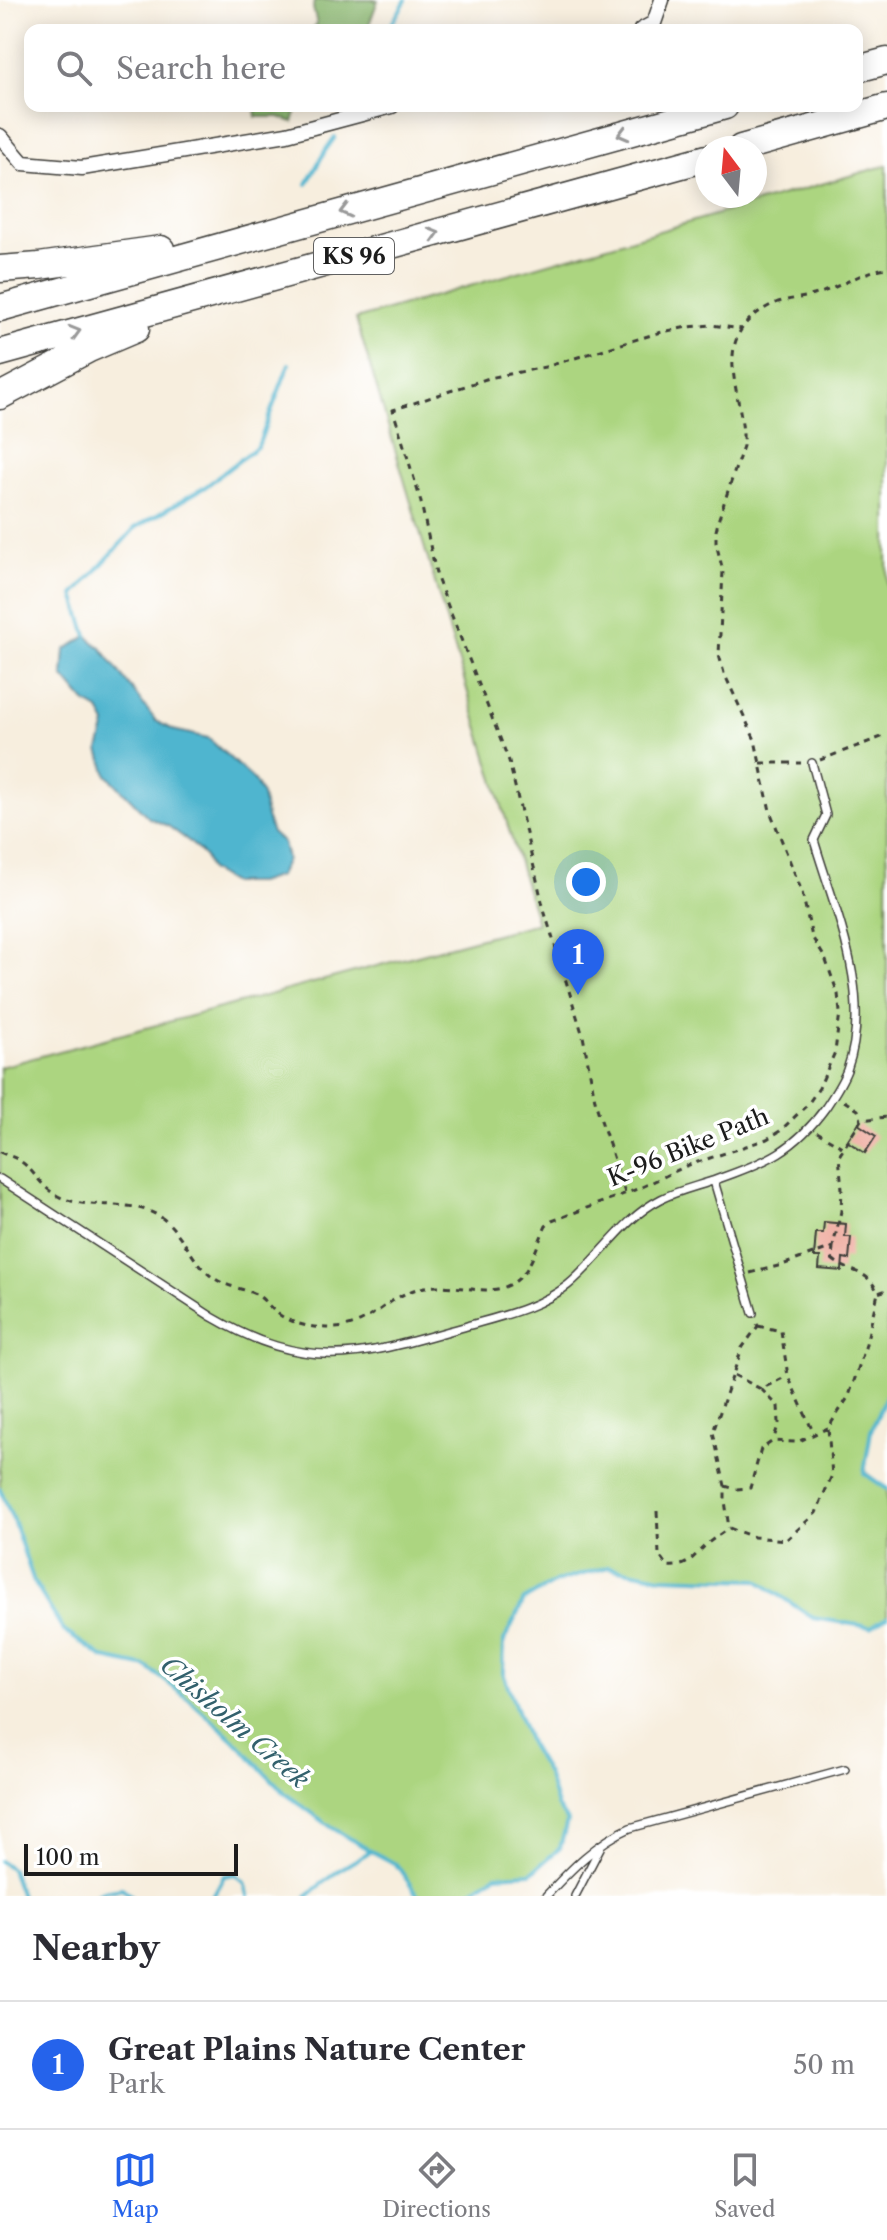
<!DOCTYPE html>
<style>
body{margin:0;font-family:"Libre Caslon Text",serif;background:#f7f7f7;color:#2b2b33}
.compass{position:absolute;left:695px;top:136px;width:72px;height:72px;border-radius:50%;background:#fff;box-shadow:0 4px 20px #0003;rotate:344deg}
.scale{position:absolute;left:24px;bottom:20px;width:214px;box-sizing:border-box;padding-left:8px;border:4px solid #1c1c1c;border-top:0;font-size:22px;line-height:28px;white-space:nowrap;color:#1c1c1c;-webkit-text-stroke:6px #fff;paint-order:stroke}
.you{position:absolute;left:586px;top:882px;width:28px;height:28px;margin:-20px;border:6px solid #fff;border-radius:50%;background:#1a73e8;box-shadow:0 0 0 12px #1a73e833}
.badge{display:grid;place-items:center;width:52px;height:52px;border-radius:50%;background:#2563eb;color:#fff;font-size:26px;font-weight:700}
.pin{position:absolute;translate:-50% -66px;filter:drop-shadow(0 2px 4px #0008)}
.pin::after{content:'';position:absolute;top:42px;width:28px;height:24px;background:inherit;clip-path:polygon(0 0,100% 0,50% 100%)}
.list{margin:0;padding:0;list-style:none}
h2{display:flex;justify-content:space-between;align-items:center;height:104px;margin:0;padding:0 32px;font-size:34px}
h2 small{font-size:26px;font-weight:400;color:#7c7c81}
.list li{display:grid;grid-template-columns:52px 1fr auto;gap:24px;align-items:center;box-sizing:border-box;height:128px;padding:0 32px;border-top:2px solid #e1e1e2}
.list b{display:block;font-size:30px;white-space:nowrap}
.list p{margin:0;font-size:26px;white-space:nowrap;color:#7c7c81}
.list em{font-size:26px;font-style:normal;color:#7c7c81}
.icon{flex:none;width:44px;height:44px;fill:none;stroke:currentColor;stroke-width:2;stroke-linecap:round;stroke-linejoin:round}
.map{position:relative;flex:none;width:887px;height:1896px;overflow:hidden}
.search{position:absolute;background:#fff;box-shadow:0 4px 20px #0003;left:24px;right:24px;top:24px;height:88px;display:flex;align-items:center;gap:20px;box-sizing:border-box;padding:0 28px;border-radius:16px;color:#7c7c81;font-size:30px}
.sheet{height:232px;background:#fff}
nav{display:flex;justify-content:space-around;align-items:center;box-sizing:border-box;height:112px;border-top:2px solid #e1e1e2;background:#fff;font-size:22px;color:#7c7c81}
nav a{display:grid;justify-items:center;gap:4px}
nav .on{color:#2563eb}
.map>svg:first-child{display:block}
.green{fill:#acd580;stroke:#64784e;stroke-width:2}
.forest{fill:#89b66e;stroke:#526945;stroke-width:2}
.water{fill:#50b5cf;stroke:#366876;stroke-width:2}
.lines{fill:none;stroke-linecap:round;stroke-linejoin:round}
.stream{stroke:#50b5cf;stroke-width:4}
.building{fill:#eea89b}
.lane-casing{stroke:#3d3c39;stroke-width:10}
.street-casing{stroke:#3d3c39;stroke-width:17}
.highway-casing{stroke:#3d3c39;stroke-width:29}
.path{stroke:#3d3c39;stroke-width:3;stroke-dasharray:6 6;stroke-linecap:butt}
.lane{stroke:#fff;stroke-width:7}
.street{stroke:#fff;stroke-width:14}
.highway{stroke:#fff;stroke-width:26}
.oneway{stroke:#999}
.labels{text-anchor:middle;dominant-baseline:central;stroke-width:7;stroke-linejoin:round;paint-order:stroke}
.shield{fill:#fff;stroke:#606060;stroke-width:2}
.shield-label{font-size:22px;font-weight:bold;fill:#1c1c1c}
.street-label{font-size:24px;fill:#1c1c1c;stroke:#fff}
.water-label{font-size:26px;font-style:italic;fill:#33616d;stroke:#fff}
</style>
<div class="map">
<svg width="887" height="1896" viewBox="0 0 887 1896">
<rect width="100%" height="100%" fill="#fff"/>
<filter id="ink" filterUnits="userSpaceOnUse"><feTurbulence type="fractalNoise" baseFrequency=".0125" numOctaves="2"/><feDisplacementMap in="SourceGraphic" scale="16" xChannelSelector="R" yChannelSelector="G"/><feConvolveMatrix kernelMatrix="1 2 1 2 8 2 1 2 1" color-interpolation-filters="sRGB"/></filter>
<filter id="wash" filterUnits="userSpaceOnUse"><feTurbulence type="fractalNoise" baseFrequency=".006" numOctaves="4" result="noise"/><feDisplacementMap in="SourceGraphic" scale="32" xChannelSelector="R" yChannelSelector="G"/><feGaussianBlur stdDeviation="1.8" result="paint"/><feColorMatrix in="noise" values="0 0 0 0 0 0 0 0 0 0 0 0 0 0 0 0 0 1.4 0 .05"/><feComposite in="paint" operator="in"/></filter>
<g filter="url(#wash)">
<rect width="100%" height="100%" fill="#f7eede"/>
<path class="green" d="M887 165V1394L871 1431 865 1472 887 1489V1617L871 1627 813 1618 757 1580 661 1577 608 1567 555 1582 524 1600 504 1641 503 1673 529 1743 547 1774 557 1806 567 1821 560 1848 531 1873 496 1875 464 1896H418L396 1864 371 1851 331 1827 286 1794 234 1740 190 1700 148 1667 104 1658 64 1631 34 1582 13 1520 0 1489V1067L537 923 356 319Z"/>
<path class="forest" d="M314 0H378L367 30H311L317 24 313 8Z
M255 106H298L293 122 279 117H256Z"/>
<path class="water" d="M87 636 101 648 156 721 173 730 208 738 254 780 262 795 266 817 272 833 283 843 287 859 279 876 258 883H232L210 870 205 857 190 842 168 826 149 818 107 775 99 750 106 724 99 710 85 702 63 676 65 650Z"/>
<g class="lines">
<path class="stream" d="M388 30 406 0
M307 184 325 151 335 137
M87 636 74 595 135 528 205 487 258 446 289 364
M887 1394 871 1431 864 1473 887 1489
M0 1489 13 1520 34 1582 64 1631 104 1658 147 1667 190 1700 234 1740 286 1794 331 1827 371 1851 396 1864 418 1896
M0 1861 11 1869 21 1896
M96 1896 104 1891 122 1888 132 1896
M213 1896 224 1876 235 1874 245 1882 248 1896
M306 1896 339 1870 371 1851
M463 1896 496 1875 531 1873 560 1848 567 1821 557 1806 547 1774 529 1743 503 1673 504 1641 524 1600 555 1582 608 1567 661 1577 757 1580 813 1618 871 1627 887 1617"/>
</g>
<g id="blocks">
<path class="building" d="M858 1124 876 1136 865 1153 847 1141Z
M824 1222 846 1224 845 1237H851L849 1259 843 1258 842 1271 819 1269 820 1257H814L816 1233H823Z"/>
</g>
</g>
<g filter="url(#ink)">
<use href="#blocks" fill-opacity="0" stroke="#3d3c39" stroke-width="2"/>
<g class="lines">
<defs>
<path id="lane" d="M0 1179 212 1317C311 1375 364 1355 467 1326 502 1316 539 1308 568 1285 601 1258 622 1219 661 1199 679 1190 699 1186 718 1179 767 1162 795 1150 826 1107 834 1095 842 1083 847 1070 874 995 835 912 814 840L826 815 812 763
M714 1181 753 1313
M546 1896C571 1869 596 1843 630 1828L845 1769
M575 1896 600 1848"/>
<path id="street" d="M641 30 654 23 662 0
M0 136 23 163 82 168 287 134 392 106"/>
<path id="highway" d="M857 69 887 61
M741 148 887 107
M0 269 39 266 161 249
M0 308 725 106
M0 353 707 158
M0 396 89 349 136 329"/>
</defs>
<use href="#lane" class="lane-casing"/>
<use href="#street" class="street-casing"/>
<use href="#highway" class="highway-casing"/>
<path class="path" d="M820 760 887 735
M761 763H801
M844 1101 858 1110 861 1120
M817 1132 842 1147
M0 1152C5 1155 12 1156 17 1159 36 1170 39 1188 62 1198 94 1211 132 1197 162 1218 180 1231 189 1254 204 1270 222 1287 232 1285 253 1293 262 1296 268 1306 276 1312 291 1325 313 1328 333 1328 371 1328 387 1294 425 1287 461 1281 501 1306 526 1270 535 1256 539 1240 546 1226L552 1221 640 1188 686 1166 767 1139 780 1131 808 1104 819 1088 835 1052 840 1012 838 994 825 958 812 937 802 892 770 811 755 740 724 673 719 655 723 571 716 543V531L719 518 743 446C746 395 705 339 769 306 784 298 802 299 817 294 841 287 862 271 887 268
M625 1193 596 1105 583 1036 544 910 509 761 437 578 420 498 393 410 489 378 545 367 658 333 687 327 711 325 742 329
M833 1247 832 1259C853 1276 866 1267 878 1293L887 1290
M750 1273 782 1265 833 1247 841 1211 842 1189 839 1156 861 1120 887 1117
M757 1324 758 1326 742 1348 713 1432 725 1486V1501L729 1528 754 1537 786 1540 816 1513 832 1475 828 1428 849 1396 865 1348 878 1293
M758 1326 781 1331 788 1376 814 1434
M734 1375 761 1389 787 1376
M761 1389 778 1406 779 1423 773 1441
M725 1486 736 1489 750 1488 761 1449 773 1441 797 1442 828 1428
M657 1511 659 1555 667 1566C689 1568 692 1557 707 1544 714 1538 722 1533 729 1528"/>
<use href="#lane" class="lane"/>
<use href="#street" class="street"/>
<use href="#highway" class="highway"/>
</g>
<defs><path id="oneway-chevron" d="M-2-3.5L2.5 0L-2 3.5" fill="none" stroke-width="1.6" stroke-linecap="round" stroke-linejoin="round" transform="scale(2)"/></defs>
<g class="oneway">
<use href="#oneway-chevron" transform="translate(623 134) rotate(165)"/>
<use href="#oneway-chevron" transform="translate(345 211) rotate(165)"/>
<use href="#oneway-chevron" transform="translate(434 234) rotate(-16)"/>
<use href="#oneway-chevron" transform="translate(75 332) rotate(-16)"/>
</g>
</g>
<g class="labels">
<rect class="shield" x="314" y="238" width="80" height="36" rx="6"/>
<g class="shield-label">
<text x="354" y="256">KS 96</text>
</g>
<g class="street-label">
<text transform="translate(688 1147) rotate(-22)">K-96 Bike Path</text>
</g>
<g class="water-label">
<text transform="translate(235 1722) rotate(41)">Chisholm Creek</text>
</g>
</g>
</svg>
<svg class="compass" viewBox="-18 -18 36 36"><path d="M0-13l5 13h-10z" fill="#e53935"/><path d="M0 13l5-13h-10z" fill="#7c7c81"/></svg>
<div class="scale">100 m</div>
<div class="you"></div>
<div class="pin badge" style="left:578px;top:995px">1</div>
<div class="search"><svg class="icon" aria-label="search" viewBox="0 0 24 24"><circle cx="10" cy="10" r="6"/><path d="M15 15l6 6"/></svg>Search here</div>
</div>
<section class="sheet">
<h2>Nearby<small></small></h2>
<ul class="list">
<li><span class="badge">1</span><div><b>Great Plains Nature Center</b><p>Park</p></div><em>50 m</em></li>
</ul>
</section>
<nav>
<a class="on"><svg class="icon" aria-label="map" viewBox="0 0 24 24"><path d="M3 6l6-2 6 2 6-2v14l-6 2-6-2-6 2zM9 4v14M15 6v14"/></svg>Map</a>
<a><svg class="icon" aria-label="directions" viewBox="0 0 24 24"><path d="M12 3l9 9-9 9-9-9zM9 14v-3h6M13 9l2 2-2 2"/></svg>Directions</a>
<a><svg class="icon" aria-label="saved" viewBox="0 0 24 24"><path d="M7 4h10v16l-5-4-5 4z"/></svg>Saved</a>
</nav>
